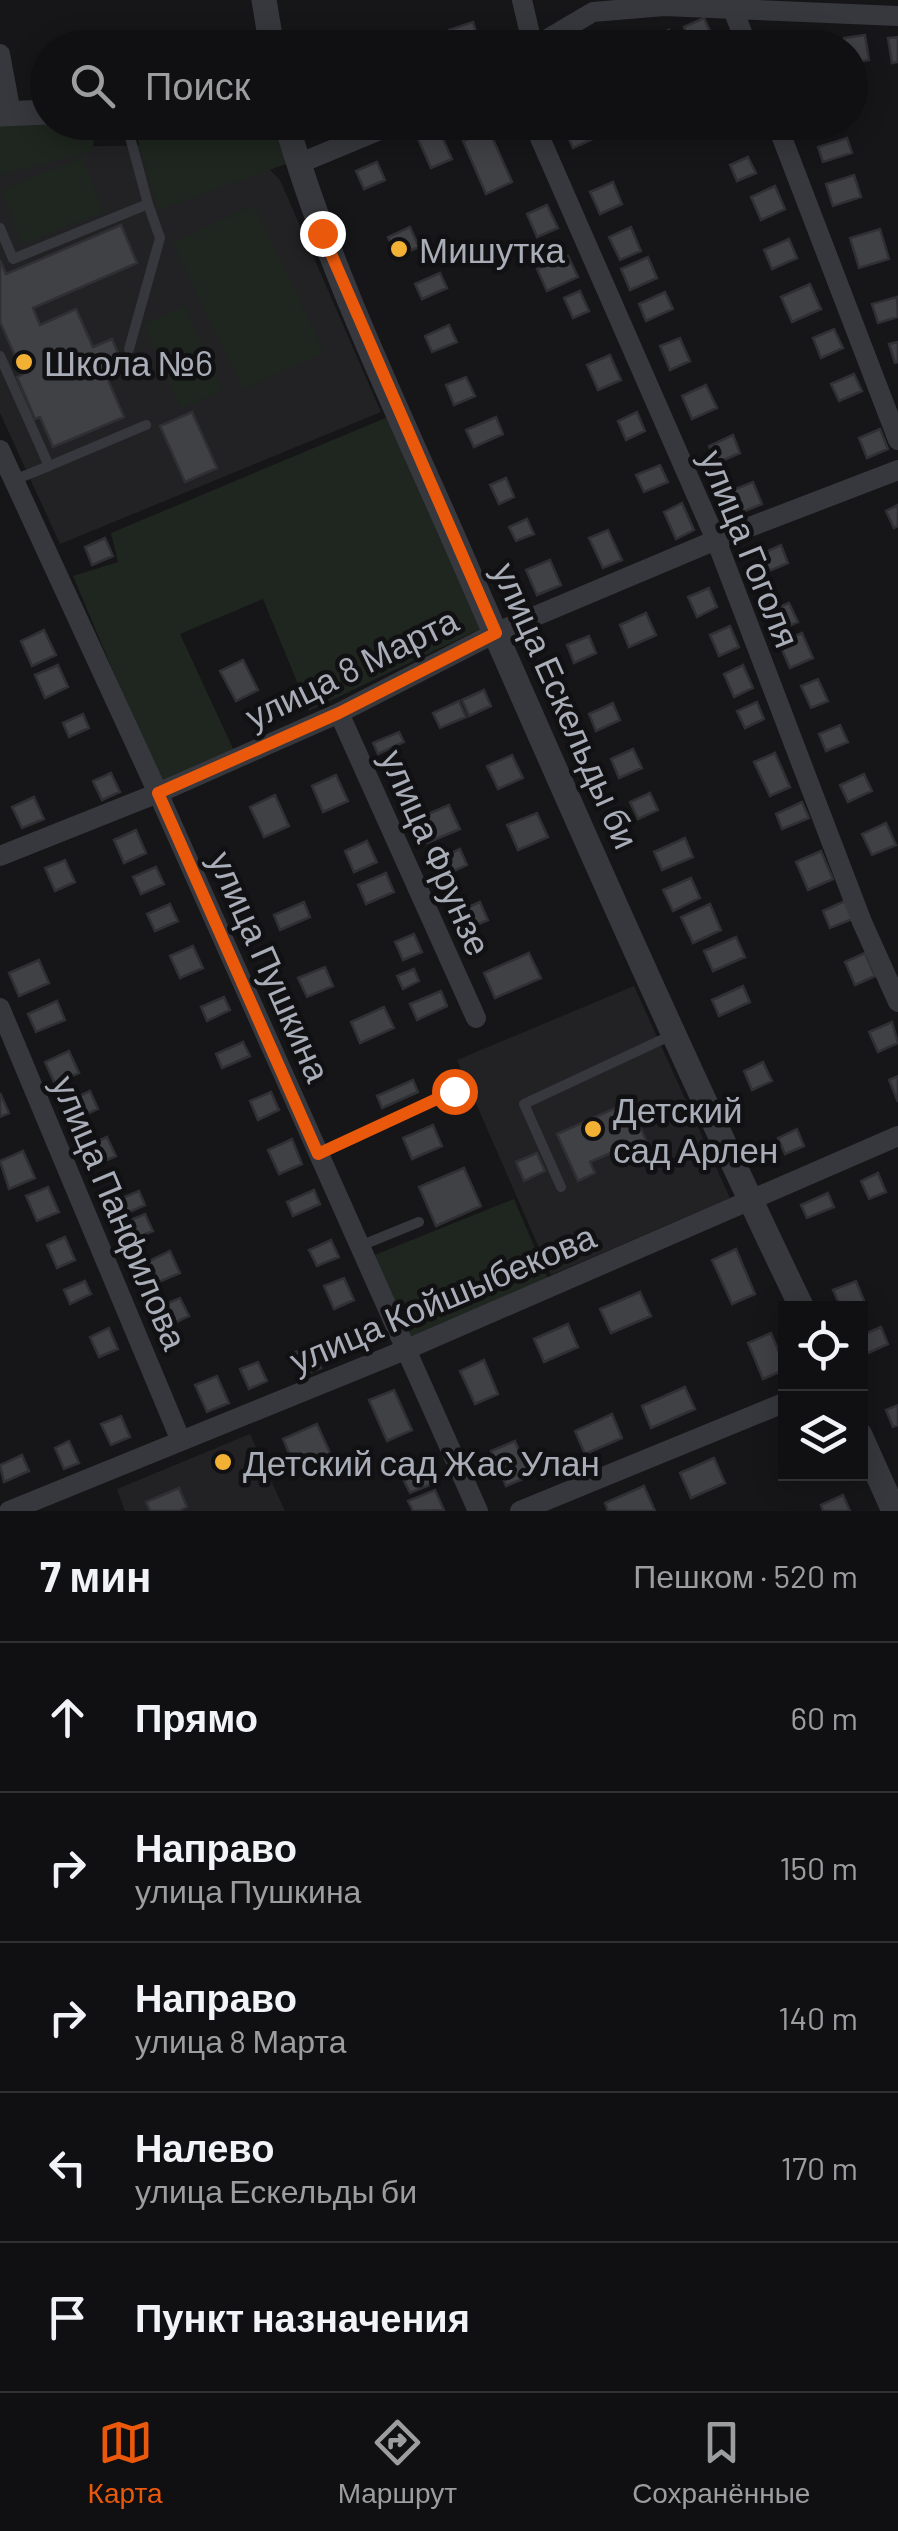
<!DOCTYPE html>
<html lang="ru">
<meta charset="utf-8">
<style>
body{margin:0;font-family:Barlow,sans-serif;background:#19191b;color:#f1f3f6}
.controls{position:absolute;right:30px;bottom:30px;display:grid;overflow:hidden;border-radius:0px;box-shadow:0 5px 25px #0003}
.controls button{width:90px;height:90px;display:grid;place-items:center;padding:0;border:0;border-bottom:2px solid #303032;background:#101012;color:#f1f3f6;font:50px sans-serif}
.stop{position:absolute;width:30px;height:30px;margin:-22px;border:8px solid #ea580c;border-radius:50%;background:#fff}
.stop.end{background:#ea580c;border-color:#fff;box-shadow:0 2px 10px #0008}
.list{margin:0;padding:0;list-style:none}
h2{display:flex;justify-content:space-between;align-items:center;height:130px;margin:0;padding:0 40px;font-size:42px}
h2 small{font-size:32px;font-weight:400;color:#9c9d9f}
.list li{display:grid;grid-template-columns:65px 1fr auto;gap:30px;align-items:center;box-sizing:border-box;height:150px;padding:0 40px;border-top:2px solid #303032}
.list b{display:block;font-size:38px;white-space:nowrap}
.list p{margin:0;font-size:32px;white-space:nowrap;color:#9c9d9f}
.list em{font-size:32px;font-style:normal;color:#9c9d9f}
.icon{flex:none;width:55px;height:55px;fill:none;stroke:currentColor;stroke-width:2;stroke-linecap:round;stroke-linejoin:round}
.map{position:relative;flex:none;width:898px;height:1511px;overflow:hidden}
.search{position:absolute;background:#101012;box-shadow:0 5px 25px #0003;left:30px;right:30px;top:30px;height:110px;display:flex;align-items:center;gap:25px;box-sizing:border-box;padding:0 35px;border-radius:55px;color:#9c9d9f;font-size:38px}
.sheet{height:880px;background:#101012}
nav{display:flex;justify-content:space-around;align-items:center;box-sizing:border-box;height:140px;border-top:2px solid #303032;background:#101012;font-size:28px;color:#9c9d9f}
nav a{display:grid;justify-items:center;gap:5px}
nav .on{color:#ea580c}
.map>svg:first-child{display:block}
.built{fill:#222225}
.green{fill:#1e261f}
.building{fill:#404145;stroke:#303034;stroke-width:2.5}
.lines{fill:none;stroke-linecap:round;stroke-linejoin:round}
.service{stroke:#37383d;stroke-width:10}
.minor{stroke:#37383d;stroke-width:20}
.tertiary{stroke:#37383d;stroke-width:25}
.route{stroke:#ea580c;stroke-width:12}
.poi-dot{fill:#f2b134;stroke:#111113;stroke-width:4}
.labels{text-anchor:middle;dominant-baseline:central;stroke-width:9;stroke-linejoin:round;paint-order:stroke}
.poi-label{font-size:35px;fill:#a8adb8;stroke:#111113;text-anchor:start}
.street-label{font-size:35px;fill:#a8adb8;stroke:#111113}
</style>
<div class="map">
<svg width="898" height="1511" viewBox="0 0 898 1511">
<rect width="100%" height="100%" fill="#161618"/>
<path class="built" d="M216 144 267 167 280 180 381 412 60 544 0 413V148Z
M634 986 730 1198 551 1275 457 1060Z
M250 1434 285 1511H125L117 1489Z"/>
<path class="green" d="M0 121 99 123 91 152 0 175Z
M133 123H284L286 164 158 210Z
M82 158 104 212 23 244 1 190Z
M254 205 324 352 243 390 173 243Z
M185 306 223 390 181 409 143 324Z
M395 414 482 628 309 711 263 599 180 634 235 753 160 782 73 576 118 562 111 533Z
M514 1199 548 1279 411 1341 372 1256Z"/>
<path class="building" d="M704 18 715 42 693 48 684 27Z
M473 22 481 48H455L449 30Z
M669 30 677 48H644L641 42Z
M865 35 869 60 850 63V48H846L844 38Z
M898 37V62L892 63 888 38Z
M336 122H376L340 135Z
M593 122 599 136 573 148 562 123Z
M724 122H753V123L729 133Z
M439 130 452 159 431 168 418 139Z
M489 130 512 182 486 194 463 141Z
M847 138 852 153 823 162 818 147Z
M748 157 756 173 737 181 730 165Z
M377 162 385 180 364 189 356 171Z
M854 175 861 197 833 206 826 184Z
M613 182 622 204 600 214 590 192Z
M775 186 785 209 761 220 751 197Z
M547 205 558 228 537 237 527 214Z
M121 225 137 263 33 308 40 325 76 309 93 347 112 339 126 372 108 380 124 417 53 447 40 417 35 419 17 377 23 374 0 322V260L6 274Z
M410 227 419 247 397 256 388 237Z
M631 227 641 251 620 260 609 237Z
M880 229 889 259 859 268 850 238Z
M789 239 797 258 772 269 764 250Z
M568 256 578 277 547 291 537 269Z
M648 257 657 278 630 290 621 269Z
M440 273 447 288 422 299 415 284Z
M810 284 821 309 792 322 781 297Z
M580 291 589 311 573 318 564 298Z
M665 292 673 309 646 321 639 304Z
M897 297 898 317 878 323 872 304Z
M449 325 457 342 432 352 425 336Z
M834 329 843 348 821 358 813 338Z
M680 338 690 361 670 370 660 346Z
M898 342V362L895 363 889 344Z
M610 355 621 380 598 390 587 365Z
M854 374 862 391 839 401 831 384Z
M466 377 475 396 454 405 446 385Z
M706 385 717 408 692 419 682 396Z
M192 412 217 468 185 482 160 426Z
M637 412 645 431 626 440 618 421Z
M496 417 503 434 474 447 466 430Z
M880 429 888 449 867 458 859 438Z
M733 435 740 453 717 463 709 446Z
M660 465 668 482 644 492 636 475Z
M506 478 514 497 499 504 490 485Z
M753 482 762 504 743 512 733 490Z
M682 503 694 530 676 539 664 512Z
M898 505V526L894 528 886 511Z
M527 519 534 534 516 541 509 527Z
M608 530 622 560 603 568 589 538Z
M105 538 113 556 92 565 85 547Z
M781 545 788 563 767 572 759 555Z
M550 560 561 585 537 595 526 570Z
M709 588 717 607 697 617 688 597Z
M789 603 798 622 774 633 766 613Z
M646 613 656 635 629 647 620 625Z
M730 626 739 647 719 656 710 635Z
M44 630 56 655 32 666 21 641Z
M802 633 813 658 790 668 779 643Z
M589 636 596 653 574 663 567 645Z
M243 660 258 690 236 701 220 671Z
M58 665 68 687 45 698 35 675Z
M743 665 753 688 734 697 724 674Z
M818 679 828 701 811 708 801 686Z
M484 690 491 706 469 716 462 700Z
M459 701 466 717 440 728 433 713Z
M757 702 764 719 745 728 737 711Z
M613 703 620 720 596 731 589 714Z
M83 714 89 728 69 737 63 723Z
M840 725 848 742 826 751 819 734Z
M399 732 404 742 378 754 373 743Z
M633 749 642 768 619 778 611 759Z
M775 753 790 787 770 796 754 762Z
M512 755 523 778 498 789 487 766Z
M111 773 120 792 102 800 93 781Z
M864 774 872 791 848 802 840 785Z
M336 775 348 801 323 812 312 786Z
M650 793 658 810 638 819 630 802Z
M275 795 289 826 264 837 250 807Z
M34 797 44 819 22 828 12 807Z
M802 802 809 818 782 829 776 814Z
M449 805 460 829 427 843 417 819Z
M537 813 548 837 518 850 507 825Z
M886 823 896 845 872 855 862 834Z
M136 830 146 853 124 863 114 840Z
M685 838 693 857 662 870 654 852Z
M367 841 377 862 354 872 345 851Z
M460 849 467 865 439 878 431 862Z
M821 851 833 879 808 890 796 862Z
M65 860 75 882 55 891 45 868Z
M156 867 164 884 141 894 133 877Z
M386 873 394 892 366 904 358 885Z
M691 878 700 898 673 911 663 890Z
M847 900 855 918 830 928 823 911Z
M304 902 310 917 280 930 274 915Z
M480 902 488 920 463 931 455 913Z
M170 904 178 921 155 931 147 914Z
M710 904 721 930 693 943 681 917Z
M414 934 422 952 403 960 395 942Z
M736 937 745 957 713 971 704 951Z
M193 946 203 968 180 978 170 956Z
M529 953 541 978 495 998 484 973Z
M865 953 875 976 855 985 845 962Z
M39 960 49 983 19 996 9 973Z
M325 967 333 986 307 997 298 978Z
M414 969 419 981 403 989 397 976Z
M743 986 750 1002 719 1016 712 1000Z
M441 991 447 1006 417 1020 410 1004Z
M224 997 230 1010 207 1021 201 1007Z
M57 1001 65 1020 36 1032 28 1014Z
M384 1007 394 1028 360 1043 351 1022Z
M892 1022 898 1043 878 1052 869 1032Z
M243 1042 250 1056 222 1068 216 1054Z
M69 1051 79 1073 55 1084 45 1062Z
M763 1062 772 1081 752 1090 744 1071Z
M898 1076V1102L889 1080Z
M413 1080 418 1092 382 1108 377 1096Z
M90 1091 98 1109 74 1120 66 1102Z
M271 1092 279 1110 258 1120 250 1101Z
M0 1093 9 1113 0 1117Z
M629 1102 650 1149 634 1156 629 1145 590 1162 595 1173 578 1181 557 1134Z
M433 1125 442 1146 412 1159 403 1138Z
M797 1129 804 1146 785 1154 778 1138Z
M107 1137 116 1156 95 1165 87 1146Z
M292 1139 302 1164 279 1174 268 1150Z
M23 1151 35 1178 9 1189 0 1161Z
M537 1153 545 1171 524 1181 516 1162Z
M464 1168 481 1206 436 1226 419 1187Z
M878 1173 886 1192 869 1199 861 1181Z
M48 1187 59 1212 37 1221 26 1196Z
M314 1190 320 1204 293 1216 287 1202Z
M139 1191 145 1205 114 1219 108 1204Z
M828 1193 834 1207 807 1218 801 1205Z
M145 1214 153 1231 129 1241 121 1224Z
M65 1237 75 1260 57 1268 47 1245Z
M331 1240 339 1257 317 1266 309 1250Z
M736 1249 755 1294 732 1304 712 1260Z
M170 1251 180 1273 159 1282 149 1261Z
M344 1278 354 1300 334 1309 324 1286Z
M85 1281 91 1294 70 1304 64 1290Z
M856 1281 865 1303 851 1308H841L833 1290Z
M640 1292 651 1316 611 1333 600 1309Z
M180 1298 189 1316 170 1325 161 1306Z
M363 1324 371 1343 353 1351 345 1332Z
M568 1324 578 1347 544 1362 534 1339Z
M881 1327 888 1344 866 1354 860 1336Z
M109 1328 118 1349 99 1357 90 1337Z
M771 1333 786 1369 763 1379 748 1343Z
M311 1346 321 1368 301 1376 291 1354Z
M484 1360 498 1394 475 1404 460 1371Z
M258 1362 267 1381 249 1389 240 1369Z
M217 1376 229 1403 207 1412 195 1385Z
M685 1387 695 1409 651 1428 642 1406Z
M394 1390 412 1430 387 1441 369 1400Z
M898 1405V1425L893 1427 886 1410Z
M612 1414 622 1438 585 1454 575 1431Z
M121 1416 130 1437 111 1445 101 1424Z
M317 1424 331 1455 296 1470 283 1439Z
M69 1441 79 1463 64 1469 55 1448Z
M515 1441 530 1476 506 1486 491 1451Z
M22 1455 29 1471 4 1482 0 1465Z
M714 1458 725 1483 691 1498 680 1473Z
M430 1465 437 1482 410 1493 402 1477Z
M644 1486 655 1511H608L605 1503Z
M179 1488 187 1507 179 1511H150L146 1502Z
M435 1490 444 1510 413 1511 408 1501Z
M843 1495 850 1511H823L821 1505Z"/>
<g class="lines">
<path class="service" d="M126 122 148 204
M0 228 13 259 148 204 160 238 129 349
M0 356 49 466 146 425
M14 480 49 466
M319 1154 455 1091
M561 1187 524 1104 674 1034
M360 1246 419 1222"/>
<path class="minor" d="M522 0 533 47
M732 7 748 48
M532 48 593 12 664 6 898 16
M0 54 11 113
M533 122 716 540 862 922 898 1002
M776 122 898 440
M298 164 399 122
M0 450 158 793 478 1511
M339 713 476 1018
M0 856 158 793 339 713 495 633 716 540 898 470
M0 1008 181 1441
M9 1511 405 1350 898 1136
M520 1511 786 1402"/>
<path class="tertiary" d="M264 0 272 48
M0 114 48 112
M286 122C331 277 404 423 468 571 576 818 685 1066 802 1308
M860 1435 894 1511"/>
</g>
<g class="lines">
<path class="route" d="M322 233 496 633 339 713 158 793 318 1154 454 1091"/>
</g>
<g class="poi-dot">
<circle cx="399" cy="249" r="10"/>
<circle cx="24" cy="362" r="10"/>
<circle cx="593" cy="1129" r="10"/>
<circle cx="223" cy="1462" r="10"/>
</g>
<g class="labels">
<g class="poi-label">
<text x="419" y="249">Мишутка</text>
<text x="44" y="362">Школа №6</text>
<text x="613" y="1109">Детский<tspan x="613" dy="40">сад Арлен</tspan></text>
<text x="243" y="1462">Детский сад Жас Улан</text>
</g>
<g class="street-label">
<text transform="translate(751 548) rotate(68)">улица Гоголя</text>
<text transform="translate(351 667) rotate(-26)">улица 8 Марта</text>
<text transform="translate(567 705) rotate(66)">улица Ескельды би</text>
<text transform="translate(437 852) rotate(66)">улица Фрунзе</text>
<text transform="translate(271 966) rotate(66)">улица Пушкина</text>
<text transform="translate(121 1212) rotate(67)">улица Панфилова</text>
<text transform="translate(442 1297) rotate(-23)">улица Койшыбекова</text>
</g>
</g>
</svg>
<div class="controls">
<button><svg class="icon" aria-label="locate" viewBox="0 0 24 24"><circle cx="12" cy="12" r="6"/><path d="M12 2v4M12 18v4M2 12h4M18 12h4"/></svg></button>
<button><svg class="icon" aria-label="layers" viewBox="0 0 24 24"><path d="M12 4l9 5-9 5-9-5zM3 14l9 5 9-5"/></svg></button>
</div>
<div class="stop" style="left:454px;top:1091px"></div>
<div class="stop end" style="left:322px;top:233px"></div>
<div class="search"><svg class="icon" aria-label="search" viewBox="0 0 24 24"><circle cx="10" cy="10" r="6"/><path d="M15 15l6 6"/></svg>Поиск</div>
</div>
<section class="sheet">
<h2>7 мин<small>Пешком · 520 m</small></h2>
<ul class="list">
<li><svg class="icon" aria-label="ahead" viewBox="0 0 24 24"><path d="M12 20V5M6 11l6-6 6 6"/></svg><div><b>Прямо</b></div><em>60 m</em></li>
<li><svg class="icon" aria-label="right" viewBox="0 0 24 24"><path d="M7 20v-9h11M14 6l5 5-5 5"/></svg><div><b>Направо</b><p>улица Пушкина</p></div><em>150 m</em></li>
<li><svg class="icon" aria-label="right" viewBox="0 0 24 24"><path d="M7 20v-9h11M14 6l5 5-5 5"/></svg><div><b>Направо</b><p>улица 8 Марта</p></div><em>140 m</em></li>
<li><svg class="icon" aria-label="left" viewBox="0 0 24 24"><path d="M17 20v-9H6M10 6l-5 5 5 5"/></svg><div><b>Налево</b><p>улица Ескельды би</p></div><em>170 m</em></li>
<li><svg class="icon" aria-label="arrive" viewBox="0 0 24 24"><path d="M6 21V4h12l-3 4 3 4H6"/></svg><div><b>Пункт назначения</b></div></li>
</ul>
</section>
<nav>
<a class="on"><svg class="icon" aria-label="map" viewBox="0 0 24 24"><path d="M3 6l6-2 6 2 6-2v14l-6 2-6-2-6 2zM9 4v14M15 6v14"/></svg>Карта</a>
<a><svg class="icon" aria-label="directions" viewBox="0 0 24 24"><path d="M12 3l9 9-9 9-9-9zM9 14v-3h6M13 9l2 2-2 2"/></svg>Маршрут</a>
<a><svg class="icon" aria-label="saved" viewBox="0 0 24 24"><path d="M7 4h10v16l-5-4-5 4z"/></svg>Сохранённые</a>
</nav>
